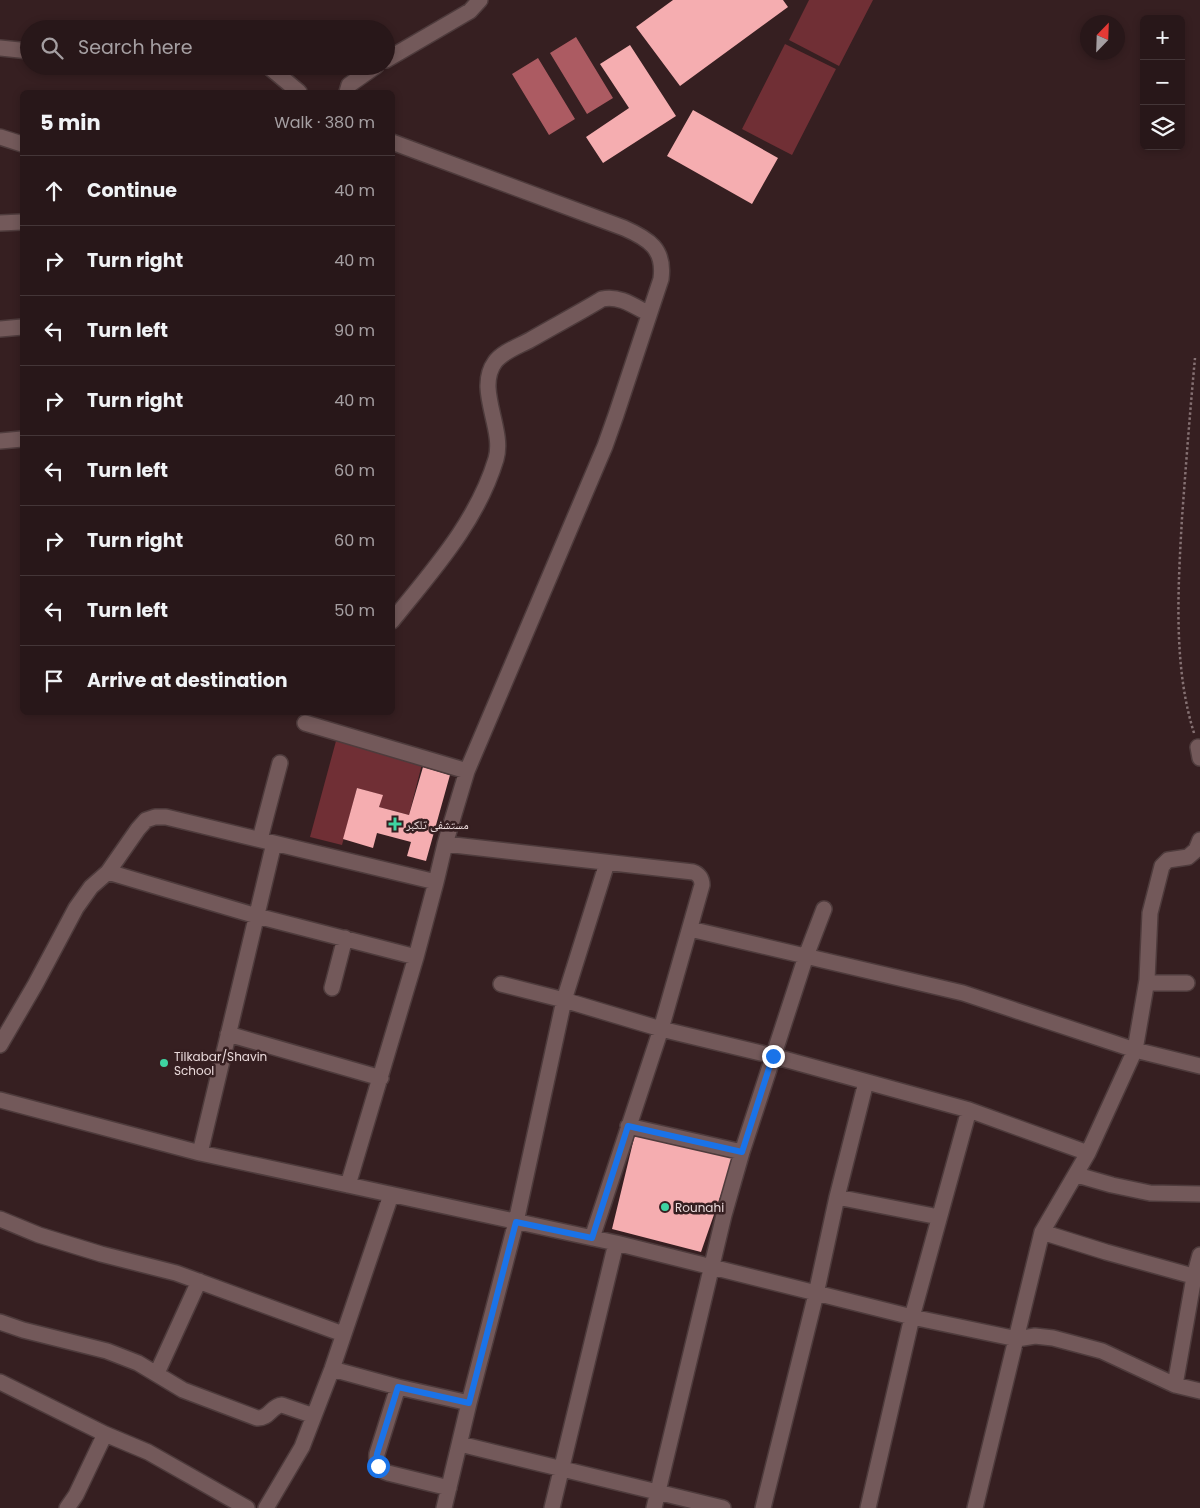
<!DOCTYPE html>
<meta charset="utf-8">
<style>
body{margin:0;font-family:Poppins,"Noto Naskh Arabic",sans-serif;background:#342426;color:#f1f3f6}
.controls{position:absolute;right:15px;top:15px;display:grid;overflow:hidden;border-radius:8px;box-shadow:0 2px 8px #0003}
.controls button{width:45px;height:45px;display:grid;place-items:center;padding:0;border:0;border-bottom:1px solid #443638;background:#281719;color:#f1f3f6;font:25px sans-serif}
.compass{position:absolute;left:1080px;top:15px;width:45px;height:45px;border-radius:50%;background:#281719;box-shadow:0 2px 8px #0003;rotate:23deg}
.stop{position:absolute;width:15px;height:15px;margin:-11px;border:4px solid #1a73e8;border-radius:50%;background:#fff}
.stop.end{background:#1a73e8;border-color:#fff;box-shadow:0 1px 5px #0008}
.list{margin:0;padding:0;list-style:none}
h2{display:flex;justify-content:space-between;align-items:center;height:65px;margin:0;padding:0 20px;font-size:21px}
h2 small{font-size:16px;font-weight:400;color:#a59fa2}
.list li{display:grid;grid-template-columns:32px 1fr auto;gap:15px;align-items:center;box-sizing:border-box;height:70px;padding:0 20px;border-top:1px solid #443638}
.list b{display:block;font-size:19px;white-space:nowrap}
.list em{font-size:16px;font-style:normal;color:#a59fa2}
.icon{flex:none;width:28px;height:28px;fill:none;stroke:currentColor;stroke-width:2;stroke-linecap:round;stroke-linejoin:round}
.map{position:relative;flex:none;width:1200px;height:1508px;overflow:hidden}
.search{position:absolute;background:#281719;box-shadow:0 2px 8px #0003;left:20px;top:20px;width:375px;height:55px;display:flex;align-items:center;gap:12px;box-sizing:border-box;padding:0 18px;border-radius:28px;color:#a59fa2;font-size:19px}
.panel{position:absolute;background:#281719;box-shadow:0 2px 8px #0003;left:20px;top:90px;width:375px;height:625px;border-radius:8px}
.map>svg:first-child{display:block}
.green{fill:#702f35}
.water{fill:#ac5b62}
.building{fill:#f5adb0}
.lines{fill:none;stroke-linecap:round;stroke-linejoin:round}
.minor-casing{stroke:#4e3b3c;stroke-width:18}
.path{stroke:#857173;stroke-width:2.5;stroke-dasharray:2.5 2.5;stroke-linecap:butt}
.minor{stroke:#73595a;stroke-width:15}
.route{stroke:#1a73e8;stroke-width:6}
.poi-dot{fill:#3fd4a2;stroke:#361f21;stroke-width:2}
.labels{text-anchor:middle;dominant-baseline:central;stroke-width:5;stroke-linejoin:round;paint-order:stroke}
.poi-label{font-size:12px;fill:#ebdbdc;stroke:#361f21;text-anchor:start}
</style>
<div class="map">
<svg width="1200" height="1508" viewBox="0 0 1200 1508">
<rect width="100%" height="100%" fill="#361f21"/>
<path class="green" d="M809 0H873L839 66 789 40Z
M785 44 836 69 792 155 742 129Z
M336 741 422 764 409 815 379 807 382 795 357 788 342 845 310 837Z"/>
<path class="water" d="M576 37 613 98 587 114 550 53Z
M538 58 575 119 549 135 512 74Z"/>
<path class="building" d="M673 0H783L788 7 680 86 636 27Z
M630 45 676 116 603 163 586 137 629 108 600 64Z
M693 110 778 158 752 204 667 156Z
M423 767 450 775 426 861 407 856 411 842 377 833 373 848 343 839 357 788 383 795 379 807 409 815Z
M635 1134 734 1157 701 1252 612 1229Z"/>
<g class="lines">
<defs>
<path id="minor" d="M0 48 29 51
M386 60 470 11 480 0
M268 66 299 92
M347 92 349 85 376 66
M0 137 22 144
M0 223 22 222
M0 329 22 327
M0 441 22 439
M392 621C433 570 477 522 496 459 505 429 475 389 495 362 502 352 519 346 530 340 554 326 579 313 602 299 619 295 634 306 649 314
M305 723 467 771
M1198 747 1200 758
M260 839 280 763
M445 844 693 872C699 874 702 879 702 885L661 1029 592 1238
M108 872 257 916 416 957
M690 929 963 993 1135 1050 1200 1066
M1147 983H1187
M501 984 564 1000 661 1029 773 1056 969 1110 1088 1153
M332 988 345 938
M228 1034 381 1078
M0 1045 35 985 76 908 91 887 108 872 138 829 146 820 155 817H166L436 882
M0 1100 200 1153 616 1243 912 1317 1017 1339 1035 1336 1053 1338 1102 1351 1175 1385 1200 1391
M628 1126 742 1152
M200 1153 274 843
M1077 1175 1112 1185 1150 1193 1200 1194
M348 1185 416 957 436 882 445 844 467 771 605 446 616 415 661 279C665 249 649 239 624 228L392 142
M837 1197 939 1217
M0 1219 39 1235 101 1254 176 1273 343 1334
M1042 1232 1106 1252 1200 1278
M0 1322 23 1330 107 1351 138 1363 183 1390 257 1418C269 1419 271 1406 282 1405L314 1416
M332 1369 398 1387 469 1403
M157 1373 199 1281
M0 1382 105 1434 148 1452 247 1508
M1175 1385 1194 1277 1200 1255
M398 1387 377 1454C376 1464 379 1470 388 1473L449 1488
M460 1444 723 1508
M67 1508 76 1495 105 1434
M266 1508 302 1447 332 1369 391 1195
M444 1508 469 1403 516 1222 564 1000 607 863
M552 1508 616 1243
M654 1508 724 1215 742 1152 806 956 824 909
M763 1508 816 1294 837 1197 866 1082
M868 1508 912 1317 969 1110
M975 1508 1042 1232 1088 1153 1135 1050 1147 980 1150 913 1162 866 1168 860 1188 857 1196 850 1200 840"/>
</defs>
<use href="#minor" class="minor-casing"/>
<path class="path" d="M1194 733C1173 666 1178 588 1182 518 1186 464 1190 411 1195 358"/>
<use href="#minor" class="minor"/>
</g>
<g class="lines">
<path class="route" d="M378 1466 376 1460 377 1454 398 1387 469 1403 516 1222 592 1238 628 1126 742 1152 773 1056"/>
</g>
<g class="poi-dot">
<path d="M392.5 816.5h5v5h5v5h-5v5h-5v-5h-5v-5h5z"/>
<circle cx="164" cy="1063" r="5"/>
<circle cx="665" cy="1207" r="5"/>
</g>
<g class="labels">
<g class="poi-label">
<text x="406" y="824">مستشفى تلكبر</text>
<text x="174" y="1056">Tilkabar/Shavin<tspan x="174" dy="14">School</tspan></text>
<text x="675" y="1207">Rounahi</text>
</g>
</g>
</svg>
<div class="controls">
<button>+</button>
<button>−</button>
<button><svg class="icon" aria-label="layers" viewBox="0 0 24 24"><path d="M12 4l9 5-9 5-9-5zM3 14l9 5 9-5"/></svg></button>
</div>
<svg class="compass" viewBox="-18 -18 36 36"><path d="M0-13l5 13h-10z" fill="#e53935"/><path d="M0 13l5-13h-10z" fill="#a59fa2"/></svg>
<div class="stop" style="left:378px;top:1466px"></div>
<div class="stop end" style="left:773px;top:1056px"></div>
<div class="search"><svg class="icon" aria-label="search" viewBox="0 0 24 24"><circle cx="10" cy="10" r="6"/><path d="M15 15l6 6"/></svg>Search here</div>
<section class="panel">
<h2>5 min<small>Walk · 380 m</small></h2>
<ul class="list">
<li><svg class="icon" aria-label="ahead" viewBox="0 0 24 24"><path d="M12 20V5M6 11l6-6 6 6"/></svg><div><b>Continue</b></div><em>40 m</em></li>
<li><svg class="icon" aria-label="right" viewBox="0 0 24 24"><path d="M7 20v-9h11M14 6l5 5-5 5"/></svg><div><b>Turn right</b></div><em>40 m</em></li>
<li><svg class="icon" aria-label="left" viewBox="0 0 24 24"><path d="M17 20v-9H6M10 6l-5 5 5 5"/></svg><div><b>Turn left</b></div><em>90 m</em></li>
<li><svg class="icon" aria-label="right" viewBox="0 0 24 24"><path d="M7 20v-9h11M14 6l5 5-5 5"/></svg><div><b>Turn right</b></div><em>40 m</em></li>
<li><svg class="icon" aria-label="left" viewBox="0 0 24 24"><path d="M17 20v-9H6M10 6l-5 5 5 5"/></svg><div><b>Turn left</b></div><em>60 m</em></li>
<li><svg class="icon" aria-label="right" viewBox="0 0 24 24"><path d="M7 20v-9h11M14 6l5 5-5 5"/></svg><div><b>Turn right</b></div><em>60 m</em></li>
<li><svg class="icon" aria-label="left" viewBox="0 0 24 24"><path d="M17 20v-9H6M10 6l-5 5 5 5"/></svg><div><b>Turn left</b></div><em>50 m</em></li>
<li><svg class="icon" aria-label="arrive" viewBox="0 0 24 24"><path d="M6 21V4h12l-3 4 3 4H6"/></svg><div><b>Arrive at destination</b></div></li>
</ul>
</section>
</div>
